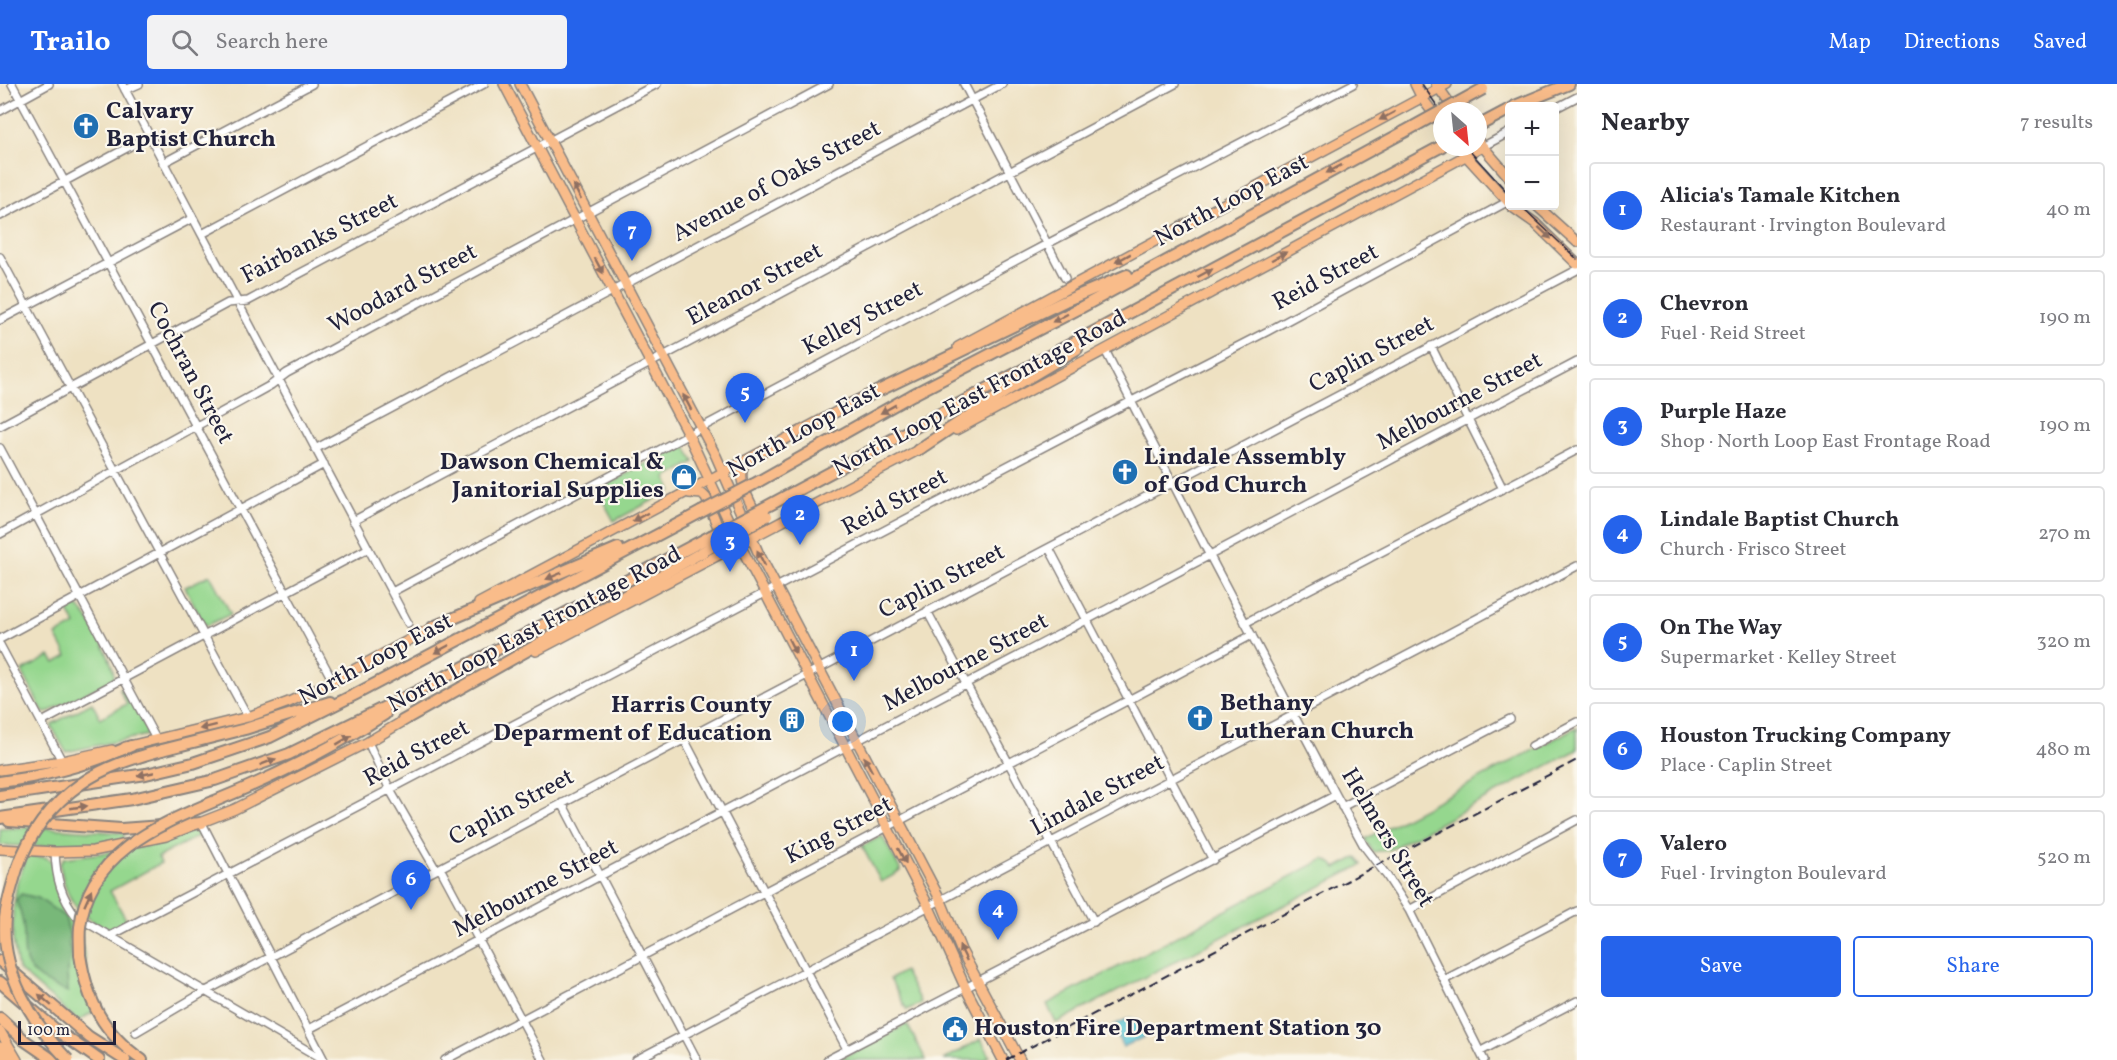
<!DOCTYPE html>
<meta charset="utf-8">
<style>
body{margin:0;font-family:Vollkorn,serif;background:#f2f2f3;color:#2b2b33}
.controls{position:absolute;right:18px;top:18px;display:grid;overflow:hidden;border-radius:6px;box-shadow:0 6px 24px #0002}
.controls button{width:54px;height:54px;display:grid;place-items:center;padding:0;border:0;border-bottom:2px solid #e1e1e2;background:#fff;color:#2b2b33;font:30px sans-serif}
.compass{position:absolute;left:1433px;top:18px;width:54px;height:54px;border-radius:50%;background:#fff;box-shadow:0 6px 24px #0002;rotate:153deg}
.scale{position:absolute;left:18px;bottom:15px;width:98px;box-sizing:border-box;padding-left:6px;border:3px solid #22223b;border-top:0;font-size:16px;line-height:21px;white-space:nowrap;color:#22223b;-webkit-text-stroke:4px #fbf7ec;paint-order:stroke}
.you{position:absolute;left:843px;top:638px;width:21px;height:21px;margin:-15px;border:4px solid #fff;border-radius:50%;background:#1a73e8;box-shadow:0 0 0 9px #1a73e833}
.badge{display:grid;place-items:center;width:39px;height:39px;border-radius:50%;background:#2563eb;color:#fff;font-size:20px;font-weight:700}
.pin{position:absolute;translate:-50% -50px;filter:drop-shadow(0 2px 3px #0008)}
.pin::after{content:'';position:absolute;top:32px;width:21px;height:18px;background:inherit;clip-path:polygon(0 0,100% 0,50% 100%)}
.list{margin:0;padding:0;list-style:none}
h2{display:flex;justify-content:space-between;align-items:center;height:78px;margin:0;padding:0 24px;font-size:26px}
h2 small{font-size:20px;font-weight:400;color:#7c7c81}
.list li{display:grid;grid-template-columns:39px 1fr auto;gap:18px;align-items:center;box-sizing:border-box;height:96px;margin:0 12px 12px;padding:0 12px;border:2px solid #e1e1e2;border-radius:6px}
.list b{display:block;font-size:22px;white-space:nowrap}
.list p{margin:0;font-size:20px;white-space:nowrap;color:#7c7c81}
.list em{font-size:20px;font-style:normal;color:#7c7c81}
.actions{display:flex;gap:12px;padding:18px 24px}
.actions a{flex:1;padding:14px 0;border:2px solid #2563eb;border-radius:6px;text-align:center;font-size:21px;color:#2563eb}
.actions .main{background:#2563eb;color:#fff}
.icon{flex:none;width:33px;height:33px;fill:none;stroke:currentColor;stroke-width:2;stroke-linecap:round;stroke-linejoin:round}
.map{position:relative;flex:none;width:1577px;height:976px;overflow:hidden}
header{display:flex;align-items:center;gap:36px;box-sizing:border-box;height:84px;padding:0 30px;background:#2563eb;color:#fff}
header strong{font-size:28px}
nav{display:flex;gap:33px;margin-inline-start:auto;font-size:21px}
.search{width:420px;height:54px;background:#f2f2f3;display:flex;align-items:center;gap:15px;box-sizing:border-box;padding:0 21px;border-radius:6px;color:#7c7c81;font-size:22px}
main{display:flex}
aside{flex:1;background:#fff}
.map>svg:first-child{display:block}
.green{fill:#95d78e;stroke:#5c7c64;stroke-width:1.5}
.forest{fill:#78b879;stroke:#4d6d5a;stroke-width:1.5}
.water{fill:#59c4d4;stroke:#3e7388;stroke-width:1.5}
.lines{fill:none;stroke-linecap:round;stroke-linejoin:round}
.minor-casing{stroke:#88827e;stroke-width:10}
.major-casing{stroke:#88827e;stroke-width:12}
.highway-casing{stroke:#88827e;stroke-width:14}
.minor{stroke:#fff;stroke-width:7}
.major{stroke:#f9bc8a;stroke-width:9}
.highway{stroke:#f9bc8a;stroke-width:10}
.tram{stroke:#22223b;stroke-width:1.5}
.rail{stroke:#22223b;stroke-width:2;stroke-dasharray:9 4.5;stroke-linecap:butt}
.highway-bridge-casing{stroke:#88827e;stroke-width:14;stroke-linecap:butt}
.highway-bridge{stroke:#f9bc8a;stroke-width:10}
.oneway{fill:#8e6f62}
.labels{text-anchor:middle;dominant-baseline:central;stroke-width:4.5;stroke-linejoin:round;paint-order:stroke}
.poi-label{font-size:24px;font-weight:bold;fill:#22223b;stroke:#fbf7ec;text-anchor:start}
.street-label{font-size:24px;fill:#22223b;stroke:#fbf7ec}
</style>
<header>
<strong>Trailo</strong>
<div class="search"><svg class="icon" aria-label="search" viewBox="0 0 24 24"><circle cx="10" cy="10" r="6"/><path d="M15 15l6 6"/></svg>Search here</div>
<nav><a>Map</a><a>Directions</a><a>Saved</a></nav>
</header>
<main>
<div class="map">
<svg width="1577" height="976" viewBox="0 0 1577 976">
<rect width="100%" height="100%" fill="#fbf7ec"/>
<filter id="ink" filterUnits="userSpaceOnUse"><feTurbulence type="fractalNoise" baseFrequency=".0167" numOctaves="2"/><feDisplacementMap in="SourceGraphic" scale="12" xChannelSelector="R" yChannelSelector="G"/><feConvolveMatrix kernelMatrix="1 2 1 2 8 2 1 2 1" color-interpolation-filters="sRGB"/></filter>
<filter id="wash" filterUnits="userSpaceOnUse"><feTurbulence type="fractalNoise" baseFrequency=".008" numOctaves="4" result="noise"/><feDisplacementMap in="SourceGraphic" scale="24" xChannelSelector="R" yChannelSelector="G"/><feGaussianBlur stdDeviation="1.35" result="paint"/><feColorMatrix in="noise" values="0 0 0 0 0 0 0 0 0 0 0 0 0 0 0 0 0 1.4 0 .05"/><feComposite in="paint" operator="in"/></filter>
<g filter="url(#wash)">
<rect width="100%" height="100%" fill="#eee1c2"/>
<path class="green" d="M684 359 694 378 666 394 672 406 614 437 597 406Z
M210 491 231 530 208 541 204 540 185 503Z
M76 522C89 530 114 578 114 593L112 596 46 629 43 628 22 587 50 572 55 579 67 572 56 551 76 541 67 526Z
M119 604 130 613 148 648 147 651 66 668 52 643V640L92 619 100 634 127 620Z
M1577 643V666L1389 766 1373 768 1365 755Z
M32 743 124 749 123 757C82 763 42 763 0 761V745Z
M199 745 208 754 206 755 203 751H200L158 773 161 779 110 807 127 837 108 847C76 828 67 818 60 781L64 774 111 768 151 761Z
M882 752 901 787 881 798 862 762Z
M27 772 45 773 52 777 61 814 66 824 79 838 93 928 78 937 18 885 13 856V828L17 799Z
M1357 773 1362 781 1056 939 1047 920 1324 775 1333 780 1336 784Z
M904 887 921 919 907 926 890 895Z
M907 940 926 976H838Z
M981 955 990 972 984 976H943Z"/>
<path class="forest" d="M21 810 38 814 65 833 70 852 68 857 71 870 67 887 68 908C0 883 38 865 16 816Z"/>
<path class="water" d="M1129 934 1139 936 1146 950 1144 953 1123 963 1112 942Z"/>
</g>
<g filter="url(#ink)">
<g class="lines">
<defs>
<path id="minor" d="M12 0 333 597
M122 0 408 539
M964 0 1065 194
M125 6 139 0
M1554 25 1577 13
M0 27 49 0
M1482 63 1510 48
M163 79 312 0
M0 132 149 52
M202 150 484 0
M0 173 248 633
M0 236 193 134
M1431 262 1503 405
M1105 266 1210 472 1336 711 1364 762 1387 792 1409 826 1484 976
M0 342 228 219 248 217 657 0
M0 364 156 655
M315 365 1002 0
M353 437 1175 0
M0 450 271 301 287 289 829 0
M1049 464 1213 776
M392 508 1047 160 1353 0
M927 527 1094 838
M1245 539 1577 366
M0 555 324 380
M0 561 62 677
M42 638 367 465
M684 655 847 965
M368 658 390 706 436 786
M1532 662 1577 638
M562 719 697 976
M1342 723 1510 635
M202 739 324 976
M55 768C56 794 61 813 77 833L324 976
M440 784 543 976
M1409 826 1577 736
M110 852 1120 323 1268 247 1507 118
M1444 896 1577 827
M309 945 1577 278
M136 948 204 908 1577 186
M1481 967 1577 917
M445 976 1252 551
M636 976 1577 482
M827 976 1336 711"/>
<path id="major" d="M504 0 688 350 740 461 929 823 966 905 1003 976
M520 0 716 372 758 468 941 817 961 866 1020 976
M1415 0 1422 14 1442 41
M1436 0 1455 27
M1478 57 1510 94
M1458 63 1510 120
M1511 122 1535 139 1577 180
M1537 122 1577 158
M958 263 1447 0
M956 346 1482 63
M746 377C734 394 750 417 758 434
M689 409 702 410 706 414 722 453
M479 519 853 319
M536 567 922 364
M125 663 248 633 289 618 333 597 437 541
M0 686 62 677 112 666
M0 765 55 768 93 767 166 752 235 725 368 658 407 635
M0 947 17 976
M0 963 7 976"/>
<path id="highway" d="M1515 22 1569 0
M1478 42 1510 25
M847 322 1065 217 1127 191
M918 366 1008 306 1077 265
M754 400 912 311 1080 224 1404 48
M764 424 1442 62
M433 543 618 464
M402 637 715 461
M162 666 245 645 330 618
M0 698C47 692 88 681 131 662
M0 712 146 690 193 679 270 653 356 610 701 428
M215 717C277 692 329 666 385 630
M0 734 132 715 215 696 289 670 428 602 711 452
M9 737 121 745 202 739
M80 871C87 917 103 949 142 976
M0 877 89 953 125 976
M0 898 56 946 99 976
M0 934 24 956 53 976"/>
</defs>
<use href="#minor" class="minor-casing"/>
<use href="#major" class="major-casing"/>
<use href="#highway" class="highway-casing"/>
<use href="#minor" class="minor"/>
<use href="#major" class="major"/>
<use href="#highway" class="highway"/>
<path class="tram" d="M1422 0 1442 29
M1466 63 1510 111
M1521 122 1577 175"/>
<path class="rail" d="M1006 976 1577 676"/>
<defs>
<path id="highway-bridge" d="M1443 27 1483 5
M1404 48 1442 27
M701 428 754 400
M711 452 764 424
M715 461 767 432
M80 871C80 862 79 852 80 843 88 770 156 742 215 717
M68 976C33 940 0 887 5 834 7 817 12 801 17 785 29 750 52 720 82 699 106 682 134 674 162 666"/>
</defs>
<use href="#highway-bridge" class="highway-bridge-casing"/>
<use href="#highway-bridge" class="highway-bridge"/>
</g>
<defs><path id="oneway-solid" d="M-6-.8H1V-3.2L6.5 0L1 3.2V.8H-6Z" transform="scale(1.5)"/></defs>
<g class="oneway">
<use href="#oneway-solid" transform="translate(1387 32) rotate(152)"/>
<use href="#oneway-solid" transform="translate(1334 85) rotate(152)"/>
<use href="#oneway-solid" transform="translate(577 108) rotate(-117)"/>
<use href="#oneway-solid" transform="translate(1545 149) rotate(43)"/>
<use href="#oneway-solid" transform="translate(1279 172) rotate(-28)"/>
<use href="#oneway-solid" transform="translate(1123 174) rotate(151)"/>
<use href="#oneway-solid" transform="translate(599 182) rotate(62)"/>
<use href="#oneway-solid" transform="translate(1205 189) rotate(-28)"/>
<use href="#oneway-solid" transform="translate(1060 234) rotate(152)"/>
<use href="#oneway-solid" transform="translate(687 318) rotate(-118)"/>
<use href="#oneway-solid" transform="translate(888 325) rotate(151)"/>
<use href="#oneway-solid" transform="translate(640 433) rotate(152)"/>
<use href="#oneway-solid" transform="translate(761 474) rotate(-117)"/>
<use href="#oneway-solid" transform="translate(554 492) rotate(157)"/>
<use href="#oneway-solid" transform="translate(792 562) rotate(63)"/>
<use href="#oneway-solid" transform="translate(442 565) rotate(152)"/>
<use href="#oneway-solid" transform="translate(208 643) rotate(166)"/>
<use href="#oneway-solid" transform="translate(344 656) rotate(-31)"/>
<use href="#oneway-solid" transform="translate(268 678) rotate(-21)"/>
<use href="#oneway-solid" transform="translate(868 680) rotate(-118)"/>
<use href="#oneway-solid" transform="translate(146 690) rotate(169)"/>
<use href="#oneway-solid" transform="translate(79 723) rotate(-8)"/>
<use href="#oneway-solid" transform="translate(902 772) rotate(62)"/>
<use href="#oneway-solid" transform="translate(88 814) rotate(-66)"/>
<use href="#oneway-solid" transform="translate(963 869) rotate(-116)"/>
<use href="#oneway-solid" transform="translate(45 916) rotate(-139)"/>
</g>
</g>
<defs>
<symbol id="church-disc" viewBox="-11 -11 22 22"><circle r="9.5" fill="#1f6fb2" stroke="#fbf7ec"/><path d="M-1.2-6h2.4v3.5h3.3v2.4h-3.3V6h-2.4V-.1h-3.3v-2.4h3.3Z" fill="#fff"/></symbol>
<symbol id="shop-disc" viewBox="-11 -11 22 22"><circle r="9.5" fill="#1f6fb2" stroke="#fbf7ec"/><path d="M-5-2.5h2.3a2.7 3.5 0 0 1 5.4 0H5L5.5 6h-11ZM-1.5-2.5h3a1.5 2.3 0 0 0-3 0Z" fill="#fff"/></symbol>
<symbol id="building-disc" viewBox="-11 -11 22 22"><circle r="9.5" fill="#1f6fb2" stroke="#fbf7ec"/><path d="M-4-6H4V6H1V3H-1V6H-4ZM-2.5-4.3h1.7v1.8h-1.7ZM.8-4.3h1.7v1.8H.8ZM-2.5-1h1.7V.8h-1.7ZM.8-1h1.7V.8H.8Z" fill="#fff"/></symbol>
<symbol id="civic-disc" viewBox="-11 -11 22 22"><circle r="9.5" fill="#1f6fb2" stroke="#fbf7ec"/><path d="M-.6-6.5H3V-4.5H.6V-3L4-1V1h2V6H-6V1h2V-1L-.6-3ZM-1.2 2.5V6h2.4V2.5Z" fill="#fff"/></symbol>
</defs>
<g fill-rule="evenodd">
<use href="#church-disc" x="71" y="27" width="30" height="30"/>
<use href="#church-disc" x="1110" y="373" width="30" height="30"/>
<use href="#shop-disc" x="669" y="378" width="30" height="30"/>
<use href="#church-disc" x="1185" y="619" width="30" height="30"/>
<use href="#building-disc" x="777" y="621" width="30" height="30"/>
<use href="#civic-disc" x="940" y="930" width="30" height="30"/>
</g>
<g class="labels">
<g class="poi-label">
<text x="106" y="28">Calvary<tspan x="106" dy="28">Baptist Church</tspan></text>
<text x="1144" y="374">Lindale Assembly<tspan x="1144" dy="28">of God Church</tspan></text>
<text x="664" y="379" text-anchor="end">Dawson Chemical &amp;<tspan x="664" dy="28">Janitorial Supplies</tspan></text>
<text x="1220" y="620">Bethany<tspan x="1220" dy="28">Lutheran Church</tspan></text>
<text x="772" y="622" text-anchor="end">Harris County<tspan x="772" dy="28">Deparment of Education</tspan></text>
<text x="974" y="945">Houston Fire Department Station 30</text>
</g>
<g class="street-label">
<text transform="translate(777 98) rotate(-28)">Avenue of Oaks Street</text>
<text transform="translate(1232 117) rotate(-28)">North Loop East</text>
<text transform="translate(320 155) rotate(-27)">Fairbanks Street</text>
<text transform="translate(1326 194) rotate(-28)">Reid Street</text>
<text transform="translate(755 201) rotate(-28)">Eleanor Street</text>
<text transform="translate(403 205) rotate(-28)">Woodard Street</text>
<text transform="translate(863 235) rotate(-28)">Kelley Street</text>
<text transform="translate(1372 271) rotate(-28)">Caplin Street</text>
<text transform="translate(190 289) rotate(62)">Cochran Street</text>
<text transform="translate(980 310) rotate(-28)">North Loop East Frontage Road</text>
<text transform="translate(1460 318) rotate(-28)">Melbourne Street</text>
<text transform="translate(804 347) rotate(-29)">North Loop East</text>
<text transform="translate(895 419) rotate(-28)">Reid Street</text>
<text transform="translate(942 498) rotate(-27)">Caplin Street</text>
<text transform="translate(535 546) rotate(-28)">North Loop East Frontage Road</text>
<text transform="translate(376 576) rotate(-28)">North Loop East</text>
<text transform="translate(966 579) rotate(-28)">Melbourne Street</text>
<text transform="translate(417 670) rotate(-28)">Reid Street</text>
<text transform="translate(1098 712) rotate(-28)">Lindale Street</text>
<text transform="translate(512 724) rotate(-28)">Caplin Street</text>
<text transform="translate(839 747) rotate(-28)">King Street</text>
<text transform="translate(1387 754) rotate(59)">Helmers Street</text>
<text transform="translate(536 805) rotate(-28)">Melbourne Street</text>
</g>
</g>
</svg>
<div class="controls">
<button>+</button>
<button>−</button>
</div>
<svg class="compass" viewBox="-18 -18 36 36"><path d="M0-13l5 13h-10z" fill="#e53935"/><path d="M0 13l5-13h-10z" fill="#7c7c81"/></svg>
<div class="scale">100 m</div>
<div class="you"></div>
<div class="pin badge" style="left:854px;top:597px">1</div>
<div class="pin badge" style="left:800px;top:461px">2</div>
<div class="pin badge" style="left:730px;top:488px">3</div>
<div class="pin badge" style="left:998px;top:856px">4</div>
<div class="pin badge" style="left:745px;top:339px">5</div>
<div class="pin badge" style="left:411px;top:826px">6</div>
<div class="pin badge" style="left:632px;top:177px">7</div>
</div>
<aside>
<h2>Nearby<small>7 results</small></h2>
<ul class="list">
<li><span class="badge">1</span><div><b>Alicia's Tamale Kitchen</b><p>Restaurant · Irvington Boulevard</p></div><em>40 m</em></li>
<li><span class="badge">2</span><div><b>Chevron</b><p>Fuel · Reid Street</p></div><em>190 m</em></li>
<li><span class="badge">3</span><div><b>Purple Haze</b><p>Shop · North Loop East Frontage Road</p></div><em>190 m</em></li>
<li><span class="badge">4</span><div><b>Lindale Baptist Church</b><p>Church · Frisco Street</p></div><em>270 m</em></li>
<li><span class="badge">5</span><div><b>On The Way</b><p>Supermarket · Kelley Street</p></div><em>320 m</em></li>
<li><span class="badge">6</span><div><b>Houston Trucking Company</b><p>Place · Caplin Street</p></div><em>480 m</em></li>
<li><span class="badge">7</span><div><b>Valero</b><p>Fuel · Irvington Boulevard</p></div><em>520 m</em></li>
</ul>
<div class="actions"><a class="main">Save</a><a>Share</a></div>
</aside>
</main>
